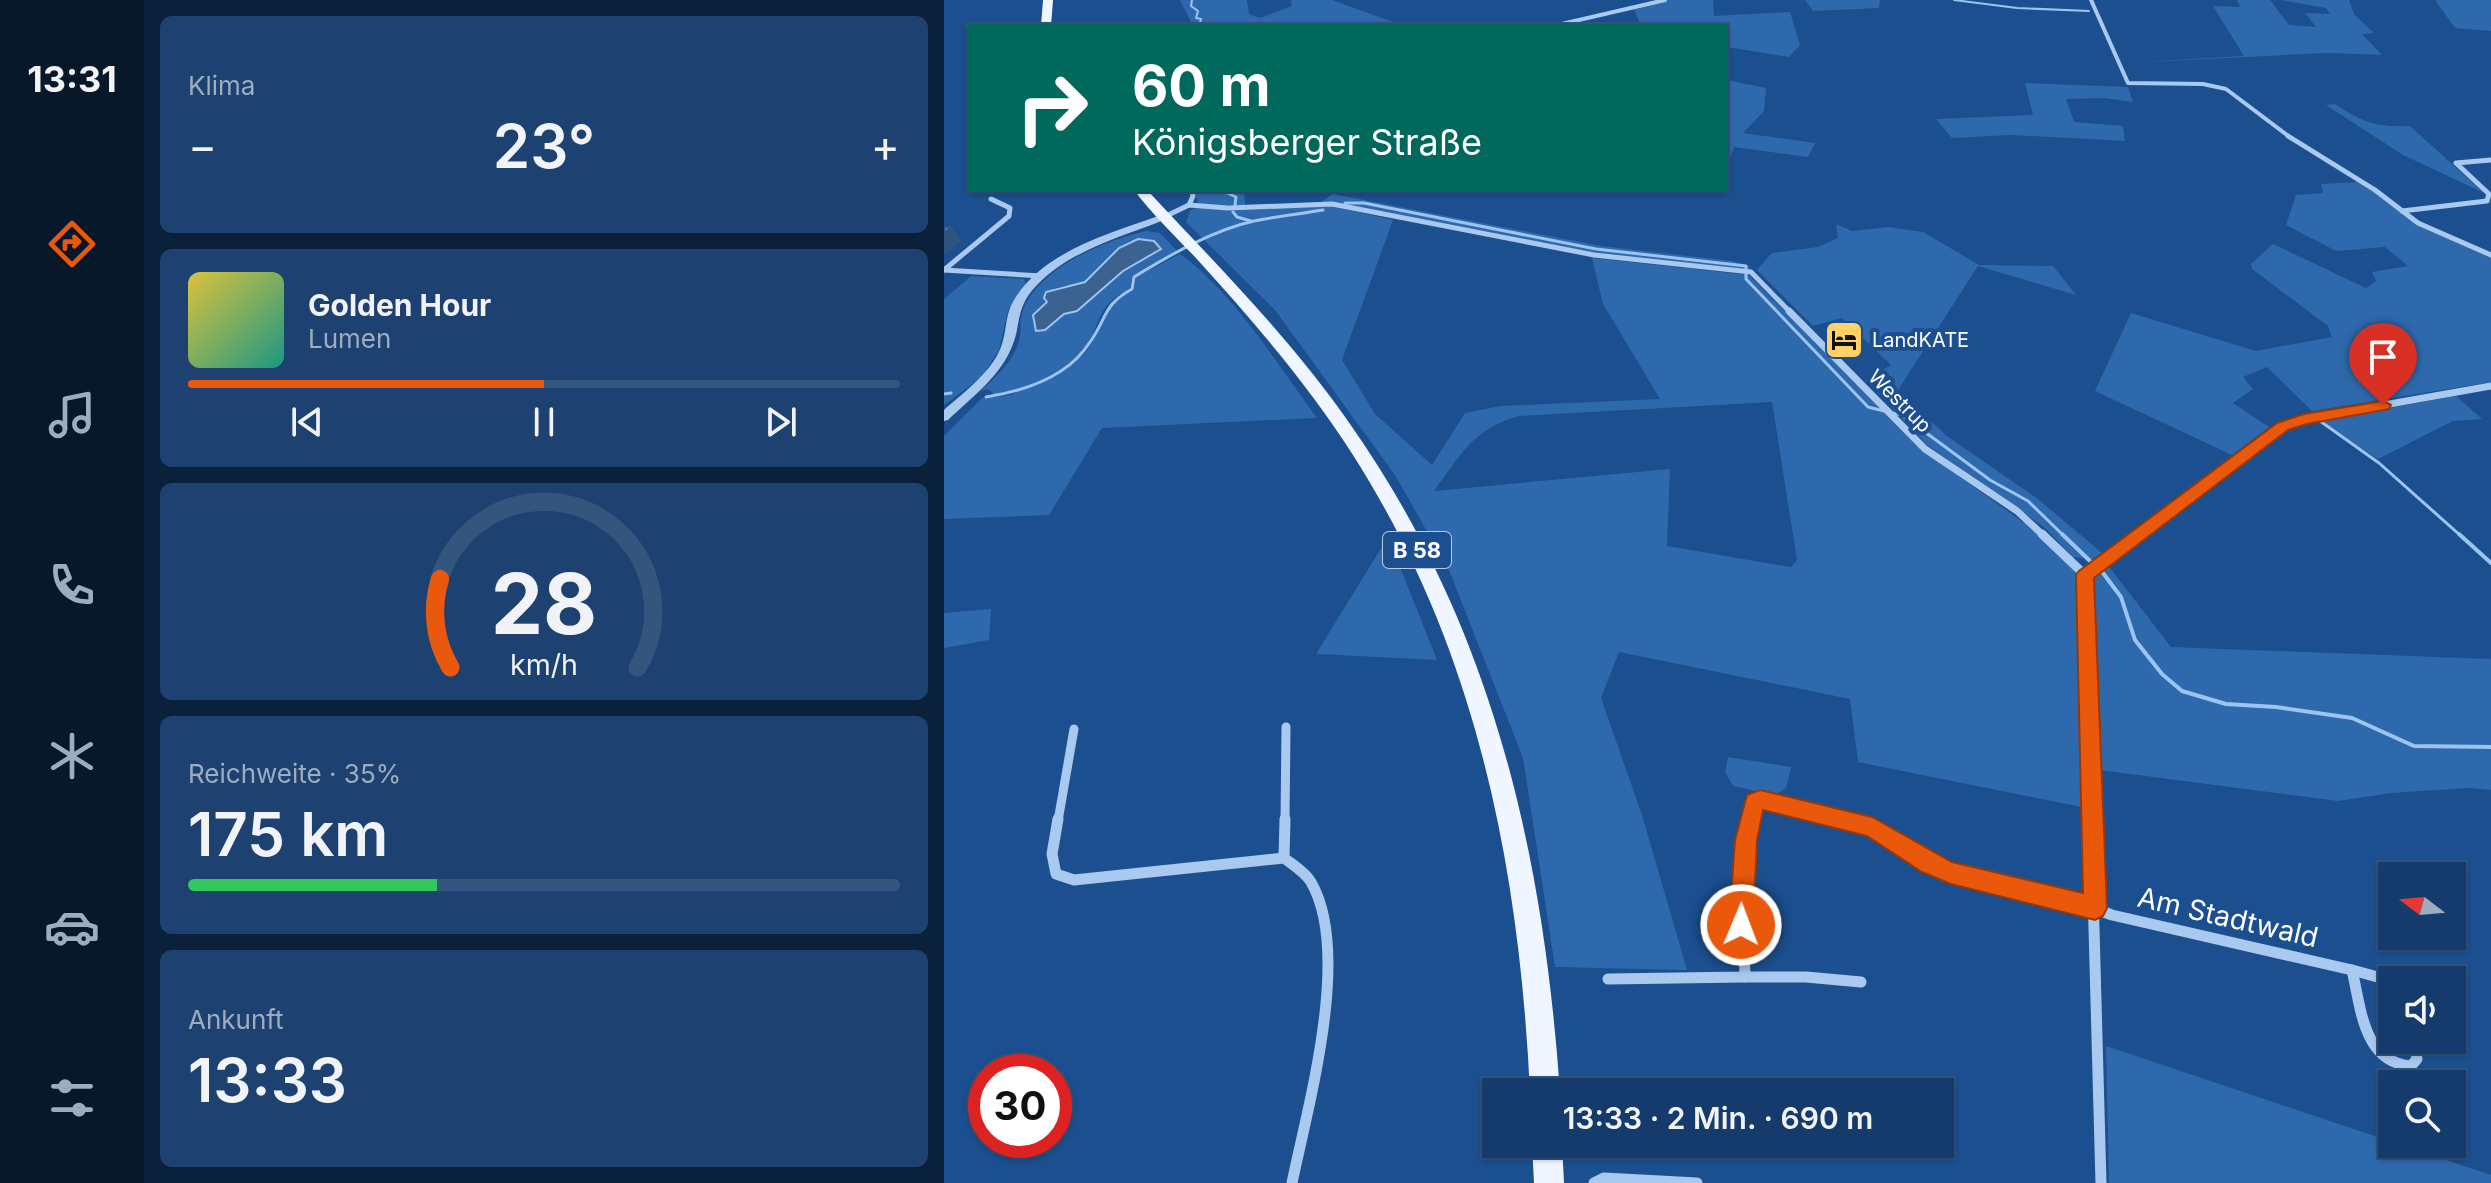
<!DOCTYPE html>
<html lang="de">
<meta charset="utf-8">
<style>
:root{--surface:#143b6b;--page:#1d4271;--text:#f1f3f6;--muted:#9dadc1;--line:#33557e;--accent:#ea580c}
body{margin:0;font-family:Inter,sans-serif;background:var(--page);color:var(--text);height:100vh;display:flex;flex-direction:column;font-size:30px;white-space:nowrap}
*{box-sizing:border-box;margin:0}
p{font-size:26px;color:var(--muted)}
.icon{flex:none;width:44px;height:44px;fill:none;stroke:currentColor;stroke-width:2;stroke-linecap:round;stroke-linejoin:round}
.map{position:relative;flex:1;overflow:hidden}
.sheet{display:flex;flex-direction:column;gap:16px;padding:16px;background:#0b203b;width:800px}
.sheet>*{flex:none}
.hud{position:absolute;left:24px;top:24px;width:760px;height:168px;border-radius:0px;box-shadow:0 2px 6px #0004,0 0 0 2px var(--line);background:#00695c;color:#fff;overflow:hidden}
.needle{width:52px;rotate:286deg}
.controls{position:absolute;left:1434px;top:862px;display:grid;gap:16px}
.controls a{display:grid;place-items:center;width:88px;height:88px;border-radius:0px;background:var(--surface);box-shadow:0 2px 6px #0004,0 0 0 2px var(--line);font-size:40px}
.speed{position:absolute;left:24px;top:1054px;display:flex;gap:16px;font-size:40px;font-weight:700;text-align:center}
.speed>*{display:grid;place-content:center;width:104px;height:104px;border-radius:50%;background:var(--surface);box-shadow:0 2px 6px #0004,0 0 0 2px var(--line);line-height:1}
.speed .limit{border:12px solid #d22;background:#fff;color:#111}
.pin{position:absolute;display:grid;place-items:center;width:68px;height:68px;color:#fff;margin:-82px -34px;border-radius:50% 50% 50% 0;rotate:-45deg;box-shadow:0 0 8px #0007}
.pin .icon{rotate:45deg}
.me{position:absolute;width:88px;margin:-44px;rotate:1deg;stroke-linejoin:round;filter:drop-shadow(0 0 6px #0008)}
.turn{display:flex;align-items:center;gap:28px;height:168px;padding:0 32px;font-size:36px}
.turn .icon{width:104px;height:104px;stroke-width:2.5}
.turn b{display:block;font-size:56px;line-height:68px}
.big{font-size:60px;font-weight:600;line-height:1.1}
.sheet .widget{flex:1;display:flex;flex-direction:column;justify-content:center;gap:12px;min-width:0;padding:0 28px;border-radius:12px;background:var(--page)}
.sheet .dial{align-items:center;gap:0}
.dial svg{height:208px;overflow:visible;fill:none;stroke:var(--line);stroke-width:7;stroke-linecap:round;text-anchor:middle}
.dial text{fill:var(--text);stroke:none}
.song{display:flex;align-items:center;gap:24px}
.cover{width:96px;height:96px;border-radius:12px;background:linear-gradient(135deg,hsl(50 70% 55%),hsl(170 70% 35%))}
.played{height:8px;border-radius:4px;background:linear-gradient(90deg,var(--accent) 50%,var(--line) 50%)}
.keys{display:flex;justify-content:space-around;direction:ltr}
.heat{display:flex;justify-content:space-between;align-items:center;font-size:44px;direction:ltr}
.charge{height:12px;border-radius:6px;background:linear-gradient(90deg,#34c759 35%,var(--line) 0)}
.trip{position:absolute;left:538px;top:1078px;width:472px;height:80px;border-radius:0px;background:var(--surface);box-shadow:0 2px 6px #0004,0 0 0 2px var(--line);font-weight:600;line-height:80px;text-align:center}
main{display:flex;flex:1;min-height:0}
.tabs{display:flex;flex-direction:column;width:144px;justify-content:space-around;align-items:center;background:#08182b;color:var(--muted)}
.tabs .icon{width:56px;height:56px}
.tabs .selected{color:var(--accent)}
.tabs b{font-size:36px;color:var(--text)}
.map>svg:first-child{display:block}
</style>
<main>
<nav class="tabs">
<b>13:31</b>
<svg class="icon selected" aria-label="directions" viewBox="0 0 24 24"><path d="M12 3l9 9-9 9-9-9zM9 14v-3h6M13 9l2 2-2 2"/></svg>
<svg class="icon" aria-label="music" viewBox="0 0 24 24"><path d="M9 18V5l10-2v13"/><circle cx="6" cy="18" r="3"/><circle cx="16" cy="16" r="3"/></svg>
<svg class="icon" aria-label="phone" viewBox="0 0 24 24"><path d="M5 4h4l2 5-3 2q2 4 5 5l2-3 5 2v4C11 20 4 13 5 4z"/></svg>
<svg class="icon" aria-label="climate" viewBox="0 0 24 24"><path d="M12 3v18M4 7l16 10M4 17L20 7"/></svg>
<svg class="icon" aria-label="car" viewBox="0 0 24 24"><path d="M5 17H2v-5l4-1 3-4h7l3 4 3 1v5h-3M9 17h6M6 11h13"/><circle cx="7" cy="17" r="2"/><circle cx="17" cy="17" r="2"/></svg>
<svg class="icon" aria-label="filters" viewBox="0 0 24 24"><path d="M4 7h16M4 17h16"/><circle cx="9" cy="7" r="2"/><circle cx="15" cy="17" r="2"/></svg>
</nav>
<section class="sheet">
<div class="widget"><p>Klima</p>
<div class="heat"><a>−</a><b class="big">23°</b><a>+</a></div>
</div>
<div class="widget">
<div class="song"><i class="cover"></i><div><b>Golden Hour</b><p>Lumen</p></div></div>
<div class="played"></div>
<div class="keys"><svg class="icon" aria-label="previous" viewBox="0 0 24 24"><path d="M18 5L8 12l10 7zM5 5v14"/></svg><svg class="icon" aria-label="pause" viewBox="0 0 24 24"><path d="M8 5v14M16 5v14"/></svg><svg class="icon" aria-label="next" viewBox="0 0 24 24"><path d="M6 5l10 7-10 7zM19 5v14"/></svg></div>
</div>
<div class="widget dial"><svg viewBox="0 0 100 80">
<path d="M14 69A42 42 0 1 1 86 69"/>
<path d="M14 69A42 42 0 0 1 10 35" stroke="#ea580c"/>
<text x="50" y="56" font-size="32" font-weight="700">28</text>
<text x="50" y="72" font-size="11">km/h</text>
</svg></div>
<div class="widget"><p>Reichweite · 35%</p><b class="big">175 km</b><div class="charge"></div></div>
<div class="widget"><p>Ankunft</p><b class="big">13:33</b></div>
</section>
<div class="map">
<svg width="1547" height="1183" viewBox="0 0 1547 1183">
<rect width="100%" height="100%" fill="#1b4f8f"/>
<g fill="#2e69ad" fill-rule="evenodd">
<path d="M236 0H303L305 14 316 18 348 6 347 0H388L460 26H249Z"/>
<path d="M723 0H769L770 16 846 12 856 45 845 57 782 47V26H697L690 9Z"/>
<path d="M861 0H936L935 8 869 11Z"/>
<path d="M1293 0H1326L1345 25 1372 27 1361 13 1386 14 1382 8 1337 0H1405L1410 14 1430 33 1418 34 1438 55 1384 53 1180 63 1300 56 1269 6 1296 7Z"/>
<path d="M1491 0H1547V31L1511 28Z"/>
<path d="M782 80 822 88 820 111 799 133 871 143 864 157 790 147 782 168Z"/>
<path d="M1081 83 1184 87 1189 102 1160 98 1122 99 1130 122 1179 126 1181 141 1067 135 1008 138 992 119 1089 115Z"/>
<path d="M1391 104C1420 123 1431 127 1466 126L1540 193 1459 155 1382 105Z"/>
<path d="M1416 182 1472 223 1547 257V382L1368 411 1323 367 1299 377 1309 389 1289 403 1325 427 1288 455 1151 391 1187 313 1312 351 1388 337 1384 326 1308 269 1307 264 1329 244 1422 288 1432 281 1428 272 1464 266 1441 247 1392 251 1342 225 1352 195 1379 193 1377 184Z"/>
<path d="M250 190H296L300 192 301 205H255Z"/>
<path d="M389 194 657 246 788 261 806 266 805 270 650 254 377 202Z"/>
<path d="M386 206 449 220 398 360 431 414 488 465 521 413 556 406 716 399 659 304 648 258 805 275 977 449 1090 530 1129 569 1135 581 1140 641 1147 809 914 762 906 699 675 652 657 698 698 815 743 970 611 967 579 758 505 570 451 475 331 310 242 222 246 211 253 207ZM828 402 853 560 847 567 723 546 726 469 490 491C517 455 528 429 575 416Z"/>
<path d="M892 224 908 231 944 227 979 232 1035 265 1109 266 1132 295 1034 266 954 390 958 399 966 402 1003 436 1094 499 1158 553 1148 559 1129 557 1101 528 983 445 921 380 947 365 898 318 869 326 813 270 828 253 874 247 894 238Z"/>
<path d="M202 231 216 233 234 252 188 277 186 288C149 308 160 322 139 350 120 375 79 390 51 395L44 389 37 391C52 376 69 362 75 341 78 331 75 320 79 310 96 267 160 241 202 231ZM194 239 210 241 217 247 179 271 133 311 120 314 101 330 92 331V312L104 302 101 299 110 288 141 282 175 248Z"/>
<path d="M236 254C290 293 333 364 373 418L158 428 105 515 0 519V436L38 398 67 395 127 364 143 351 166 303 189 289 192 277Z"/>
<path d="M27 276 80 279 82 286 64 311 55 350 38 377 0 405V299Z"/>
<path d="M1512 396 1538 419 1509 421 1434 459 1376 421Z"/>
<path d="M444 537 493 660 372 654Z"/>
<path d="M1163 564 1227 647 1547 659V790L1525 788 1447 793 1394 801 1155 770 1148 579Z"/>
<path d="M47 609 45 640 0 648V613Z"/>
<path d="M784 757 847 767 842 788 830 795 789 786 781 772Z"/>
<path d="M1162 1046 1547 1175V1183H1165Z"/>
</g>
<path fill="#3c6290" stroke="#9cc4f0" stroke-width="2" d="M194 239 210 241 217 249 179 271 133 311 120 314 101 330 92 331 89 315 103 302 100 298 102 292 141 282 175 248Z"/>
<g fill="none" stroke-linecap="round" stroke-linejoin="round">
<g stroke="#9cc4f0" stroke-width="2">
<path d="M248 0 247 6 254 11 252 18 257 19 256 23 260 26"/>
<path d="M1010 0 1073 8 1145 11"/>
</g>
<g stroke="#9cc4f0" stroke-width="3">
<path d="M277 190 292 197 291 205"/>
<path d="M401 203H420L652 249 802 266V270"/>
<path d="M289 212 293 217 307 221"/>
<path d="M802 272V279L924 407 940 411"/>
<path d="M0 394 7 393"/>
<path d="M42 397C80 391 124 377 146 342 163 318 159 305 188 289L190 277C226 255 269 230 310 221 333 216 356 214 379 210"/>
<path d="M948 413 958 415 1046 480 1084 501 1120 536"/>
<path d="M1376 421 1435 463 1517 536"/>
</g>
<g stroke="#9cc4f0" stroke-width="4">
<path d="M1118 534 1146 561"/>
<path d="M1515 534 1547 563"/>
<path d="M1159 573 1177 597 1191 640 1218 674 1238 691 1282 704 1332 707 1408 718 1470 746 1547 747"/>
</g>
<g stroke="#a9c9ee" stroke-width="4">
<path d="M1147 0 1184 83 1259 84 1282 89 1347 138"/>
<path d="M609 26 721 0"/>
</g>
<g stroke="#a9c9ee" stroke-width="5">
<path d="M1344 136 1431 190 1474 223 1547 255"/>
<path d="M245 205 249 196 247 190"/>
<path d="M1458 211 1543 201 1545 194 1512 163 1547 160"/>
<path d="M220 217 245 205 284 208 388 204 650 255 807 272 847 313"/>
<path d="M0 270 65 216 66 208 47 199"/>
<path d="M0 270 98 276"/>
</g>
<g stroke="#a9c9ee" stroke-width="7">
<path d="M845 311 981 449 1073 511 1100 536"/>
<path d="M1193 536 1339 427 1378 416 1547 386"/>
</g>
<g stroke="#a9c9ee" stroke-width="9">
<path d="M1098 534 1141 575"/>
<path d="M1141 575 1147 821"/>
<path d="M1141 575 1196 534"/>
<path d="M114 821 130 729"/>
<path d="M341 821 342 727"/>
<path d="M806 821 810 802 816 800 902 821"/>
</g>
<g stroke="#a9c9ee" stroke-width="11">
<path d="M114 819 108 854 112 874 130 880 340 858"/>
<path d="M341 819 340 858C349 865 361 872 367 882 408 953 364 1105 348 1183"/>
<path d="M894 819 928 827 986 864 1007 873 1130 901 1168 915 1408 970 1441 979 1448 984"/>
<path d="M1147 819 1157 1183"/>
<path d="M1408 970C1417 1008 1419 1062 1467 1066L1473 1059 1470 1040"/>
<path d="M801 977H862L917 982"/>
<path d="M664 979 801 977 798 889 807 819"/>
<path d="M650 1183 660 1178 753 1183"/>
</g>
<path fill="#a9c9ee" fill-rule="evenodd" d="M217 215 225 217C213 224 198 228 185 233 153 245 118 259 94 284 69 309 79 325 66 351 53 379 26 399 4 420L0 421V410C20 392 47 373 57 347 63 331 61 314 70 300 99 251 167 233 217 215Z"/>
<g fill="#f0f6ff" fill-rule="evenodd">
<path d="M99 0H109L107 26H97Z"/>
<path d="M190 190H203C273 265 347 339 406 424 548 626 599 850 616 1092H586C574 842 523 605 371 400 334 350 293 303 251 257 230 235 208 214 190 190Z"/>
<path d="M588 1144H618L620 1183H590Z"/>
</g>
</g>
<path fill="#305480" d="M8 227 17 241 0 255V233Z"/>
<path fill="#4478b7" stroke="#305480" stroke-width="2" d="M0 227H8L0 233Z"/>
<path fill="#ea580c" stroke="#983908" stroke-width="2" d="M1439 401 1447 405 1445 409 1363 424 1344 430 1150 578 1163 908 1159 916 1151 920 1007 884 978 872 923 836 819 810 813 840 809 925 805 934 797 937 789 934 785 925 791 840 803 795 816 790 928 817 1008 862 1139 893 1132 575 1135 571 1333 423 1360 414Z"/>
<defs>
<g id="hotel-square" transform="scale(2)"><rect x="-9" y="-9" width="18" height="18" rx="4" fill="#ffd166" stroke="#1b4f8f"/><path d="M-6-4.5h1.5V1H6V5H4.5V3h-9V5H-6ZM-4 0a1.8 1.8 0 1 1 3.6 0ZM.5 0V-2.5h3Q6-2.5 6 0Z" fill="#111"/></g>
</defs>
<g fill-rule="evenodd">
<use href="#hotel-square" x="900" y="340"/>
</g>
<g text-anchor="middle" stroke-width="8" stroke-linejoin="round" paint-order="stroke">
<g font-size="20" fill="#fff" stroke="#1b4f8f" text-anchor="start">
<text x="928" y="347">LandKATE</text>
</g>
<g font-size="20" fill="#fff" stroke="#1b4f8f">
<text transform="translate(956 401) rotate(45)" y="7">Westrup</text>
</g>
<rect fill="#1b4f8f" stroke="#bbcadd" stroke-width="2" x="439" y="532" width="68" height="36" rx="6"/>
<g font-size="22" font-weight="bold" fill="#fff">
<text x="473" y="558">B 58</text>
</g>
<g font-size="28" fill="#fff" stroke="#1b4f8f">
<text transform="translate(1284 917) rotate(13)" y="10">Am Stadtwald</text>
</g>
</g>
</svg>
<div class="controls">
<a><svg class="needle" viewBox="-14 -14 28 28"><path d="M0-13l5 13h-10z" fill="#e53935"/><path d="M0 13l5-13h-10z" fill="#9dadc1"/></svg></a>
<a><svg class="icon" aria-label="sound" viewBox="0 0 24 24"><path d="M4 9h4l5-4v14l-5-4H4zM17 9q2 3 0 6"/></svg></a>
<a><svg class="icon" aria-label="search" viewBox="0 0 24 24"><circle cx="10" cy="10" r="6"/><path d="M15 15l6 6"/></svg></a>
</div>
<div class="speed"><div class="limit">30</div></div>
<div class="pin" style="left:1439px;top:405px;background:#d93025"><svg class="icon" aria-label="arrive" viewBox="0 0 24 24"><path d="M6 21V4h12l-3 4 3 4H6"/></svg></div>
<svg class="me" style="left:797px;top:925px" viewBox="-20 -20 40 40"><circle r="17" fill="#ea580c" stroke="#fff" stroke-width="3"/><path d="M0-11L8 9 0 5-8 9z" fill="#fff"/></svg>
<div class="trip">13:33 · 2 Min. · 690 m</div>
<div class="hud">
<div class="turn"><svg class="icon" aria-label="right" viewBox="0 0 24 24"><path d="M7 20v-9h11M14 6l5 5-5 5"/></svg><div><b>60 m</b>Königsberger Straße</div></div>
</div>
</div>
</main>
